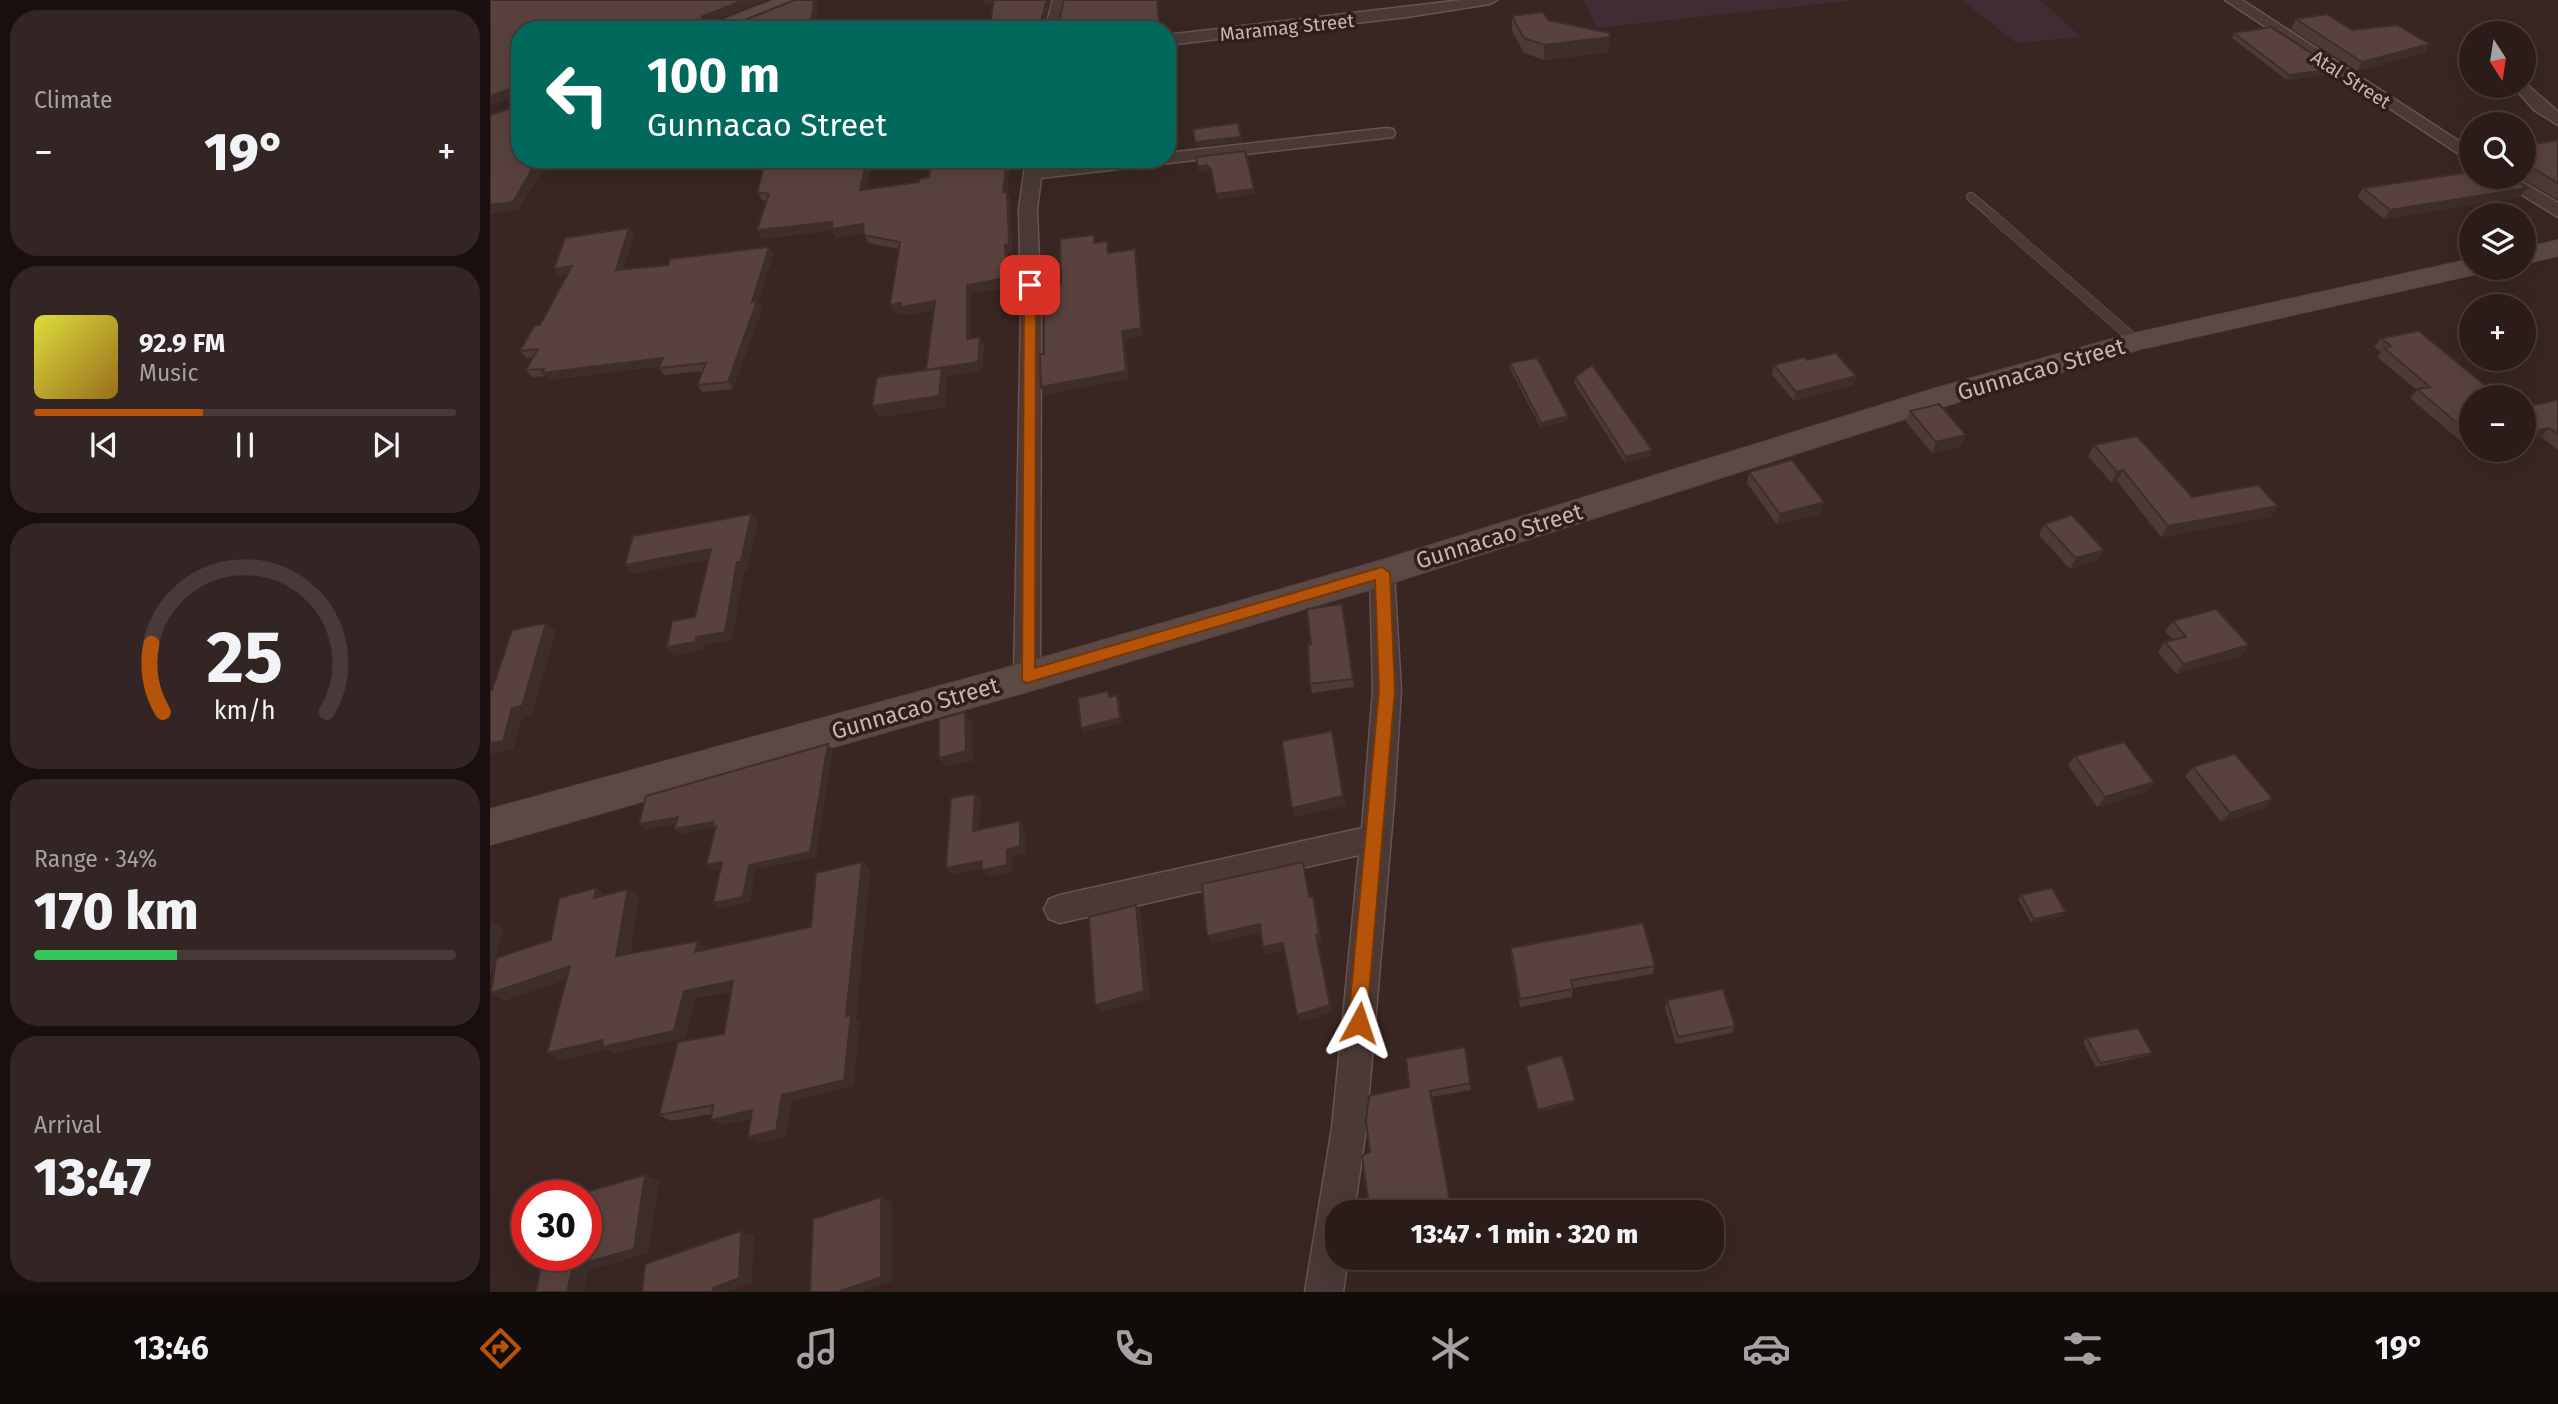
<!DOCTYPE html>
<meta charset="utf-8">
<style>
:root{--surface:#2b1c1a;--page:#332523;--text:#f1f3f6;--muted:#a6a1a2;--line:#473a39;--accent:#b45309}
body{margin:0;font-family:"Fira Sans",sans-serif;background:var(--page);color:var(--text);height:100vh;display:flex;flex-direction:column;font-size:26px;white-space:nowrap}
*{box-sizing:border-box;margin:0}
p{font-size:23px;color:var(--muted)}
.icon{flex:none;width:38px;height:38px;fill:none;stroke:currentColor;stroke-width:2;stroke-linecap:round;stroke-linejoin:round}
.map{position:relative;flex:1;overflow:hidden}
.details{display:flex;flex-direction:column;gap:10px;padding:10px;background:#180f0e;width:490px}
.details>*{flex:none}
.guide{position:absolute;left:21px;top:21px;width:665px;height:147px;border-radius:28px;box-shadow:0 7px 28px #0002,0 0 0 2px var(--line);background:#00695c;color:#fff;overflow:hidden}
.needle{width:46px;rotate:168deg}
.tools{position:absolute;left:1969px;top:21px;display:grid;gap:14px}
.tools a{display:grid;place-items:center;width:77px;height:77px;border-radius:50%;background:var(--surface);box-shadow:0 7px 28px #0002,0 0 0 2px var(--line);font-size:35px}
.speed{position:absolute;left:21px;top:1180px;display:flex;gap:14px;font-size:35px;font-weight:700;text-align:center}
.speed>*{display:grid;place-content:center;width:91px;height:91px;border-radius:50%;background:var(--surface);box-shadow:0 7px 28px #0002,0 0 0 2px var(--line);line-height:1}
.speed .limit{border:10px solid #d22;background:#fff;color:#111}
.pin{position:absolute;display:grid;place-items:center;width:60px;height:60px;color:#fff;margin:-30px;border-radius:14px;box-shadow:0 4px 10px #0006}
.me{position:absolute;width:77px;margin:-38px;rotate:5deg;stroke-linejoin:round;filter:drop-shadow(0 0 5px #0008)}
.turn{display:flex;align-items:center;gap:24px;height:147px;padding:0 21px;font-size:32px}
.turn .icon{width:91px;height:91px;stroke-width:2.5}
.turn b{display:block;font-size:49px;line-height:60px}
.big{font-size:52px;font-weight:800;line-height:1.1}
.details .tile{flex:1;display:flex;flex-direction:column;justify-content:center;gap:10px;min-width:0;padding:0 24px;border-radius:28px;background:var(--page)}
.details .dial{align-items:center;gap:0}
.dial svg{height:182px;overflow:visible;fill:none;stroke:var(--line);stroke-width:7;stroke-linecap:round;text-anchor:middle}
.dial text{fill:var(--text);stroke:none}
.song{display:flex;align-items:center;gap:21px}
.cover{width:84px;height:84px;border-radius:10px;background:linear-gradient(135deg,hsl(60 70% 55%),hsl(40 70% 35%))}
.played{height:7px;border-radius:4px;background:linear-gradient(90deg,var(--accent) 40%,var(--line) 40%)}
.keys{display:flex;justify-content:space-around;direction:ltr}
.heat{display:flex;justify-content:space-between;align-items:center;font-size:38px;direction:ltr}
.charge{height:10px;border-radius:5px;background:linear-gradient(90deg,#34c759 34%,var(--line) 0)}
.trip{position:absolute;left:835px;top:1200px;width:399px;height:70px;border-radius:28px;background:var(--surface);box-shadow:0 7px 28px #0002,0 0 0 2px var(--line);font-weight:800;line-height:70px;text-align:center}
.dock{display:flex;height:112px;justify-content:space-around;align-items:center;background:#110b0a;color:var(--muted)}
.dock .icon{width:49px;height:49px}
.dock .on{color:var(--accent)}
.dock b{font-size:32px;color:var(--text)}
main{display:flex;flex:1;min-height:0}
.map>svg:first-child{display:block}
</style>
<main>
<section class="details">
<div class="tile"><p>Climate</p>
<div class="heat"><a>−</a><b class="big">19°</b><a>+</a></div>
</div>
<div class="tile">
<div class="song"><i class="cover"></i><div><b>92.9 FM</b><p>Music</p></div></div>
<div class="played"></div>
<div class="keys"><svg class="icon" aria-label="previous" viewBox="0 0 24 24"><path d="M18 5L8 12l10 7zM5 5v14"/></svg><svg class="icon" aria-label="pause" viewBox="0 0 24 24"><path d="M8 5v14M16 5v14"/></svg><svg class="icon" aria-label="next" viewBox="0 0 24 24"><path d="M6 5l10 7-10 7zM19 5v14"/></svg></div>
</div>
<div class="tile dial"><svg viewBox="0 0 100 80">
<path d="M14 69A42 42 0 1 1 86 69"/>
<path d="M14 69A42 42 0 0 1 9 39" stroke="#b45309"/>
<text x="50" y="56" font-size="32" font-weight="700">25</text>
<text x="50" y="72" font-size="11">km/h</text>
</svg></div>
<div class="tile"><p>Range · 34%</p><b class="big">170 km</b><div class="charge"></div></div>
<div class="tile"><p>Arrival</p><b class="big">13:47</b></div>
</section>
<div class="map">
<svg width="2068" height="1292" viewBox="0 0 2068 1292">
<rect width="100%" height="100%" fill="#392622"/>
<g fill="#432b36">
<path d="M1094 0H1367L1106 28Z"/>
<path d="M1472 0H1550L1591 37 1526 43Z"/>
</g>
<g fill="none" stroke-linecap="round" stroke-linejoin="round">
<g stroke="#655451" stroke-width="10">
<path id="lane-far1" d="M1481 197 1506 218"/>
</g>
<g stroke="#655451" stroke-width="11">
<path id="lane" d="M1504 217 1646 341"/>
</g>
<g stroke="#655451" stroke-width="3">
<g id="street">
<path d="M563 0H577L570 30H555Z"/>
<path d="M972 0H1007L1000 4 917 17 677 45V35Z"/>
<path d="M1735 0H1752L1981 149V162Z"/>
<path d="M2034 82 2068 112V125L2044 110 2023 86H2034Z"/>
<path d="M897 128 903 129 905 133 903 137 551 178 547 209 551 311 550 677 546 685 537 688 528 685 524 677 531 311 529 209 536 159H554L553 168 625 159H677V153Z"/>
<path d="M2003 177H2024L2068 203V217Z"/>
<path d="M892 564 901 566 904 573 911 690 904 802 876 1128 864 1213H847V1258H858L853 1292H815L842 1128 869 855 570 923 559 919 554 909 559 899 570 895 872 828 883 690 880 573 883 566Z"/>
</g>
</g>
<g stroke="#53423f" stroke-width="2">
<g id="secondary">
<path d="M284 0H313L310 4 245 30H215L218 26Z"/>
<path d="M2068 240V256L2034 264V248Z"/>
<path d="M1981 259V268H1994L1991 273 1651 349 1468 402 892 586 537 692 0 845V809L537 662 892 560 1446 388 1636 335Z"/>
</g>
</g>
<use href="#lane-far1" stroke="#4a3936" stroke-width="8"/>
<use href="#lane" stroke="#4a3936" stroke-width="10"/>
<use href="#street" fill="#4a3936" fill-rule="evenodd"/>
<use href="#secondary" fill="#5d4944" fill-rule="evenodd"/>
</g>
<g fill="#4d3935">
<path d="M1022 16 1058 20 1119 52 1054 60 1034 53 1022 31Z"/>
<path d="M1806 19 1940 44 1934 53 1867 71 1801 29Z"/>
<path d="M1744 33 1846 69 1843 74 1797 80 1742 38Z"/>
<path d="M2068 140V200L2029 177H2034V153L2039 145Z"/>
<path d="M276 159H382L376 189 429 182 439 177 442 159H521L517 191 520 199 522 252 518 253 519 287 480 293 481 338 494 345 492 371 456 376 457 379 455 407 389 417 436 370 444 310 415 315 413 312 404 314 409 249 378 243 374 233 346 238 342 230 272 239 277 201 272 200 267 192Z"/>
<path d="M1873 188 2030 197 1894 219 1867 197Z"/>
<path d="M139 228 144 235 133 269 178 265 279 247 283 254 268 302 272 308 243 389 212 392 207 385 213 371 174 375 169 368 170 366 58 380 55 376 42 377 36 370 43 357 36 358 30 351 50 325 78 274 69 276 64 269Z"/>
<path d="M1891 338 1981 397V450H1989L1982 451 1920 398 1927 390 1887 357 1891 352 1884 347Z"/>
<path d="M1317 360 1366 376 1364 385 1304 401 1282 375 1284 365Z"/>
<path d="M1020 363 1078 416 1077 421 1051 428 1020 369Z"/>
<path d="M1085 377 1161 456 1135 463 1084 383Z"/>
<path d="M2068 400V450L2051 437Z"/>
<path d="M1420 411 1472 446 1442 453 1416 422Z"/>
<path d="M1604 445 1702 497 1788 506 1780 517 1671 537 1627 481 1621 482 1598 456Z"/>
<path d="M1259 472 1331 513 1287 525 1257 483Z"/>
<path d="M1554 524 1608 560 1580 569 1549 535Z"/>
<path d="M854 612 864 687 822 693 820 684 821 644Z"/>
<path d="M1683 621 1759 645 1750 656 1686 674 1668 652 1675 642 1683 640 1675 631Z"/>
<path d="M1585 756 1664 782 1656 792 1607 807 1578 765Z"/>
<path d="M1703 767 1783 799 1774 809 1731 822 1695 776Z"/>
<path d="M372 862 380 870 366 1018 370 1021 363 1086 302 1101 296 1136 269 1143 261 1118 232 1125 222 1114 181 1121 169 1115 234 1034 242 991 205 998 195 1038 124 1053 117 1049 70 1060 77 979 15 1000 1 993 61 940 106 888 115 895 138 889 149 897 140 954 208 941 218 949 321 927Z"/>
<path d="M1531 895 1572 916 1541 923 1528 899Z"/>
<path d="M1021 948 1165 966 1163 974 1083 988 1082 997 1030 1007 1021 956Z"/>
<path d="M1177 1000 1245 1026 1242 1033 1186 1044 1175 1008Z"/>
<path d="M1597 1038 1662 1053 1657 1056 1606 1067 1593 1042Z"/>
<path d="M975 1047 981 1090 941 1097 962 1213 880 1152 919 1087Z"/>
<path d="M1036 1066 1084 1103 1048 1113Z"/>
</g>
<g fill="#3e2e2b">
<path d="M254 0H277L217 24 208 23 213 16Z"/>
<path d="M324 0H328L325 30H320Z"/>
<path d="M493 0H506L507 4 495 5Z"/>
<path d="M557 0H561L553 30 550 24Z"/>
<path d="M667 0H668L671 30H670Z"/>
<path d="M1120 37 1119 52 1054 60V45Z"/>
<path d="M1940 44 1934 53 1867 71 1872 62Z"/>
<path d="M1846 69 1843 74 1797 80 1799 75Z"/>
<path d="M26 87 30 95 0 106V96Z"/>
<path d="M751 137 752 142 706 147 705 142Z"/>
<path d="M48 159H59L29 210 0 214V205Z"/>
<path d="M377 159H382L374 198 370 190Z"/>
<path d="M517 159H521L517 191 520 199 522 252 518 253 519 287 480 293 481 347 477 339V285L513 192Z"/>
<path d="M717 165 718 171 709 172 708 167Z"/>
<path d="M2037 188 2030 197 1894 219 1900 210Z"/>
<path d="M764 189 765 194 728 200 726 194Z"/>
<path d="M342 222 373 224 378 232 346 238 342 230 272 239 267 230Z"/>
<path d="M139 228 144 235 131 277 126 270Z"/>
<path d="M279 247 283 254 268 302 272 308 243 389 238 382Z"/>
<path d="M645 249 647 257 653 336 635 339 639 379 554 395 551 387 632 331Z"/>
<path d="M82 266 87 273 69 276 64 269Z"/>
<path d="M445 301 449 310 415 315 413 312 404 314 400 305 411 303Z"/>
<path d="M490 337 494 345 492 371 456 376 457 379 455 407 389 417 382 406 436 370Z"/>
<path d="M173 358 178 365 58 380 52 373Z"/>
<path d="M1366 376 1364 385 1304 401 1306 392Z"/>
<path d="M1078 416 1077 421 1051 428V423Z"/>
<path d="M2059 428 2051 437 2034 440V433Z"/>
<path d="M1476 435 1472 446 1442 453 1446 442Z"/>
<path d="M1162 450 1161 456 1135 463 1136 457Z"/>
<path d="M1633 470 1627 481 1621 482 1627 472Z"/>
<path d="M1334 502 1331 513 1287 525 1290 514Z"/>
<path d="M1788 506 1780 517 1671 537 1678 526Z"/>
<path d="M261 514 268 523 257 570 254 571 242 640 213 645V650L185 656 177 647 206 637 247 562Z"/>
<path d="M221 549 227 558 143 574 135 565Z"/>
<path d="M1614 550 1608 560 1580 569 1586 558Z"/>
<path d="M56 623 66 632 42 714 33 716 23 749 0 754V743L22 708Z"/>
<path d="M1759 645 1750 656 1686 674 1694 664Z"/>
<path d="M627 695 630 700 632 723 593 733 591 728Z"/>
<path d="M475 712 482 722 483 761 456 767 449 758Z"/>
<path d="M842 731 856 806 805 817 802 808Z"/>
<path d="M338 744 343 750 326 857 265 870 260 902 230 908 223 903 259 865Z"/>
<path d="M1664 782 1656 792 1607 807 1615 797Z"/>
<path d="M485 794 491 801 488 838 483 831Z"/>
<path d="M1783 799 1774 809 1731 822 1740 813Z"/>
<path d="M188 817 194 822 155 830 149 824Z"/>
<path d="M530 821 535 828 536 853 522 857V872L498 877 492 870 517 850Z"/>
<path d="M223 822 228 832 223 828 191 834 184 829Z"/>
<path d="M492 861 498 868 462 875 456 868Z"/>
<path d="M232 862 238 867 223 870 216 865Z"/>
<path d="M372 862 380 870 366 1018 370 1021 363 1086 302 1101 296 1136 269 1143 258 1137 356 1016Z"/>
<path d="M106 888 117 896 104 898Z"/>
<path d="M138 889 149 897 138 964 126 956Z"/>
<path d="M823 896 826 904 832 941 828 942 843 1012 810 1022 807 1015 826 935Z"/>
<path d="M646 905 651 913 660 998 612 1012 605 1005Z"/>
<path d="M1576 912 1572 916 1541 923 1544 919Z"/>
<path d="M1 921 14 928 0 977V924Z"/>
<path d="M770 924 773 932 721 944 717 936Z"/>
<path d="M208 941 218 949 205 952Z"/>
<path d="M793 943 796 950 777 955 773 947Z"/>
<path d="M80 966 92 974 15 1000 1 993Z"/>
<path d="M243 981 254 988 205 998 195 1038 124 1053 117 1049 70 1060 57 1053 113 1040 194 991Z"/>
<path d="M1085 1100 1084 1103 1048 1113V1110Z"/>
<path d="M262 1110 273 1116 232 1125 221 1120Z"/>
<path d="M155 1175 169 1181 158 1253 98 1271 94 1292H77L83 1266Z"/>
<path d="M391 1197 402 1202V1281L370 1292H348Z"/>
<path d="M251 1231 264 1236 262 1283 237 1292H222L223 1288Z"/>
</g>
<g fill="#59423e" stroke="#3e2e2b" stroke-width="2">
<path d="M0 0H254L213 16 208 23 242 25 305 0H324L320 30H30V159H48L23 202 0 205V115L27 106 26 87 0 96Z"/>
<path d="M504 0H557L550 24 568 25 574 0H667L670 30H499Z"/>
<path d="M1053 12 1058 20 1120 33V37L1054 45 1034 38 1022 16Z"/>
<path d="M1837 14 1862 30 1907 25 1940 44 1872 62 1806 19Z"/>
<path d="M1781 27 1846 69 1799 75 1744 33Z"/>
<path d="M748 123 751 137 705 142 703 129Z"/>
<path d="M2068 140V183L2034 163V154L2040 152 2039 145Z"/>
<path d="M755 151 764 189 726 194 721 169 717 165 708 167 706 157Z"/>
<path d="M276 159H377L370 190 429 182V179L439 177 442 159H517L513 192 517 191 519 244 515 245 516 278 477 285V339L490 337 488 362 436 370 445 301 411 307V303L400 305 410 242 374 235 373 224 342 229V222L267 230 279 194 267 192Z"/>
<path d="M1981 172V177H2020L2037 188 1900 210 1873 188Z"/>
<path d="M139 228 126 270 178 265 180 259 279 247 262 302 267 301 238 382 207 385 216 363 169 368 173 358 52 373 54 369 36 370 48 349 30 351 44 326 50 325 82 266 64 269 75 238Z"/>
<path d="M604 235V243L617 241 618 253 645 249 651 328 632 331 636 371 551 387 550 354H554V287L571 285 570 239Z"/>
<path d="M1929 331 2009 397H1981V435L1927 389 1940 387 1894 348 1901 346 1891 338Z"/>
<path d="M1346 353 1366 376 1306 392 1284 365 1314 357 1317 360Z"/>
<path d="M1047 358 1078 416 1051 423 1020 363Z"/>
<path d="M1102 365 1162 450 1136 457 1085 377Z"/>
<path d="M452 368 449 396 382 406 387 377Z"/>
<path d="M2068 400V434L2059 428 2034 433V407Z"/>
<path d="M1449 404 1476 435 1446 442 1420 411Z"/>
<path d="M1647 436 1702 497 1768 485 1788 506 1678 526 1633 470 1627 472 1604 445Z"/>
<path d="M1302 460 1334 502 1290 514 1259 472Z"/>
<path d="M261 514 251 562H247L235 632 206 637 205 642 177 647 182 621 205 617 221 549 135 565 143 536Z"/>
<path d="M1582 515 1614 550 1586 558 1554 524Z"/>
<path d="M852 604 863 679 820 684 818 644H821L817 609Z"/>
<path d="M1726 609 1759 645 1694 664 1675 642 1696 637 1683 621Z"/>
<path d="M56 623 32 706 22 708 13 741 0 743V690H2L22 630Z"/>
<path d="M618 691 619 697 627 695 630 718 591 728 588 698Z"/>
<path d="M475 712 476 751 449 758V719Z"/>
<path d="M842 731 853 796 802 808 792 741Z"/>
<path d="M1634 742 1664 782 1615 797 1585 756Z"/>
<path d="M338 744 320 852 259 865 253 897 223 903 232 862 216 865 226 826 222 827 223 822 184 829 188 817 149 824 156 796Z"/>
<path d="M1745 754 1783 799 1740 813 1703 767Z"/>
<path d="M485 794 483 831 530 821V846L517 850V865L492 870V861L456 868 461 798Z"/>
<path d="M372 862 356 1016 361 1014 354 1080 292 1095 286 1130 258 1137 262 1110 221 1120 223 1105 169 1115 188 1042 234 1034 243 981 194 991 184 1031 112 1047 113 1040 57 1053 80 966 1 993 6 958 61 940 69 898 106 888 104 898 138 889 126 956 208 941 205 952 321 927 326 873Z"/>
<path d="M813 862 819 897 823 896 829 934 826 935 840 1005 807 1015 793 943 773 947 770 924 717 936 712 884Z"/>
<path d="M1562 888 1576 912 1544 919 1531 895Z"/>
<path d="M646 905 654 991 605 1005 599 917Z"/>
<path d="M1153 923 1165 966 1081 980 1083 989 1030 999 1021 948Z"/>
<path d="M1233 989 1245 1026 1188 1037 1177 1000Z"/>
<path d="M1648 1028 1662 1053 1610 1063 1597 1038Z"/>
<path d="M975 1047 980 1083 940 1091 962 1213H880L872 1156 880 1152 876 1121 879 1096 919 1087 916 1058Z"/>
<path d="M1072 1055 1085 1100 1048 1110 1036 1066Z"/>
<path d="M155 1175 144 1249 83 1266 77 1292H46L53 1255H96V1195H85Z"/>
<path d="M391 1197V1277L348 1292H320L323 1219Z"/>
<path d="M251 1231 249 1278 223 1288 222 1292H152L155 1264Z"/>
</g>
<path fill="#b45309" stroke="#753606" stroke-width="2" d="M540 282 546 285 545 668 892 567 900 573 905 690 876 1030 869 1032 861 1030 858 1023 889 690 885 580 537 683 532 681 534 285Z"/>
<g text-anchor="middle" stroke-width="7" stroke-linejoin="round" paint-order="stroke">
<g font-size="19" fill="#c6b5b1" stroke="#2f1e1b">
<text transform="translate(797 27) rotate(-6)" y="7">Maramag Street</text>
<text transform="translate(1861 79) rotate(33)" y="7">Atal Street</text>
</g>
<g font-size="23" fill="#c6b5b1" stroke="#2f1e1b">
<text transform="translate(1551 369) rotate(-16)" y="8">Gunnacao Street</text>
<text transform="translate(1009 536) rotate(-17)" y="8">Gunnacao Street</text>
<text transform="translate(425 708) rotate(-16)" y="8">Gunnacao Street</text>
</g>
</g>
</svg>
<div class="tools">
<a><svg class="needle" viewBox="-14 -14 28 28"><path d="M0-13l5 13h-10z" fill="#e53935"/><path d="M0 13l5-13h-10z" fill="#a6a1a2"/></svg></a>
<a><svg class="icon" aria-label="search" viewBox="0 0 24 24"><circle cx="10" cy="10" r="6"/><path d="M15 15l6 6"/></svg></a>
<a><svg class="icon" aria-label="layers" viewBox="0 0 24 24"><path d="M12 4l9 5-9 5-9-5zM3 14l9 5 9-5"/></svg></a>
<a>+</a>
<a>−</a>
</div>
<div class="speed"><div class="limit">30</div></div>
<div class="pin" style="left:540px;top:285px;background:#d93025"><svg class="icon" aria-label="arrive" viewBox="0 0 24 24"><path d="M6 21V4h12l-3 4 3 4H6"/></svg></div>
<svg class="me" style="left:869px;top:1023px" viewBox="-20 -20 40 40"><path d="M0-17L14 15 0 8-14 15z" fill="#b45309" stroke="#fff" stroke-width="4"/></svg>
<div class="trip">13:47 · 1 min · 320 m</div>
<div class="guide">
<div class="turn"><svg class="icon" aria-label="left" viewBox="0 0 24 24"><path d="M17 20v-9H6M10 6l-5 5 5 5"/></svg><div><b>100 m</b>Gunnacao Street</div></div>
</div>
</div>
</main>
<nav class="dock">
<b>13:46</b>
<svg class="icon on" aria-label="directions" viewBox="0 0 24 24"><path d="M12 3l9 9-9 9-9-9zM9 14v-3h6M13 9l2 2-2 2"/></svg>
<svg class="icon" aria-label="music" viewBox="0 0 24 24"><path d="M9 18V5l10-2v13"/><circle cx="6" cy="18" r="3"/><circle cx="16" cy="16" r="3"/></svg>
<svg class="icon" aria-label="phone" viewBox="0 0 24 24"><path d="M5 4h4l2 5-3 2q2 4 5 5l2-3 5 2v4C11 20 4 13 5 4z"/></svg>
<svg class="icon" aria-label="climate" viewBox="0 0 24 24"><path d="M12 3v18M4 7l16 10M4 17L20 7"/></svg>
<svg class="icon" aria-label="car" viewBox="0 0 24 24"><path d="M5 17H2v-5l4-1 3-4h7l3 4 3 1v5h-3M9 17h6M6 11h13"/><circle cx="7" cy="17" r="2"/><circle cx="17" cy="17" r="2"/></svg>
<svg class="icon" aria-label="filters" viewBox="0 0 24 24"><path d="M4 7h16M4 17h16"/><circle cx="9" cy="7" r="2"/><circle cx="15" cy="17" r="2"/></svg>
<b>19°</b>
</nav>
